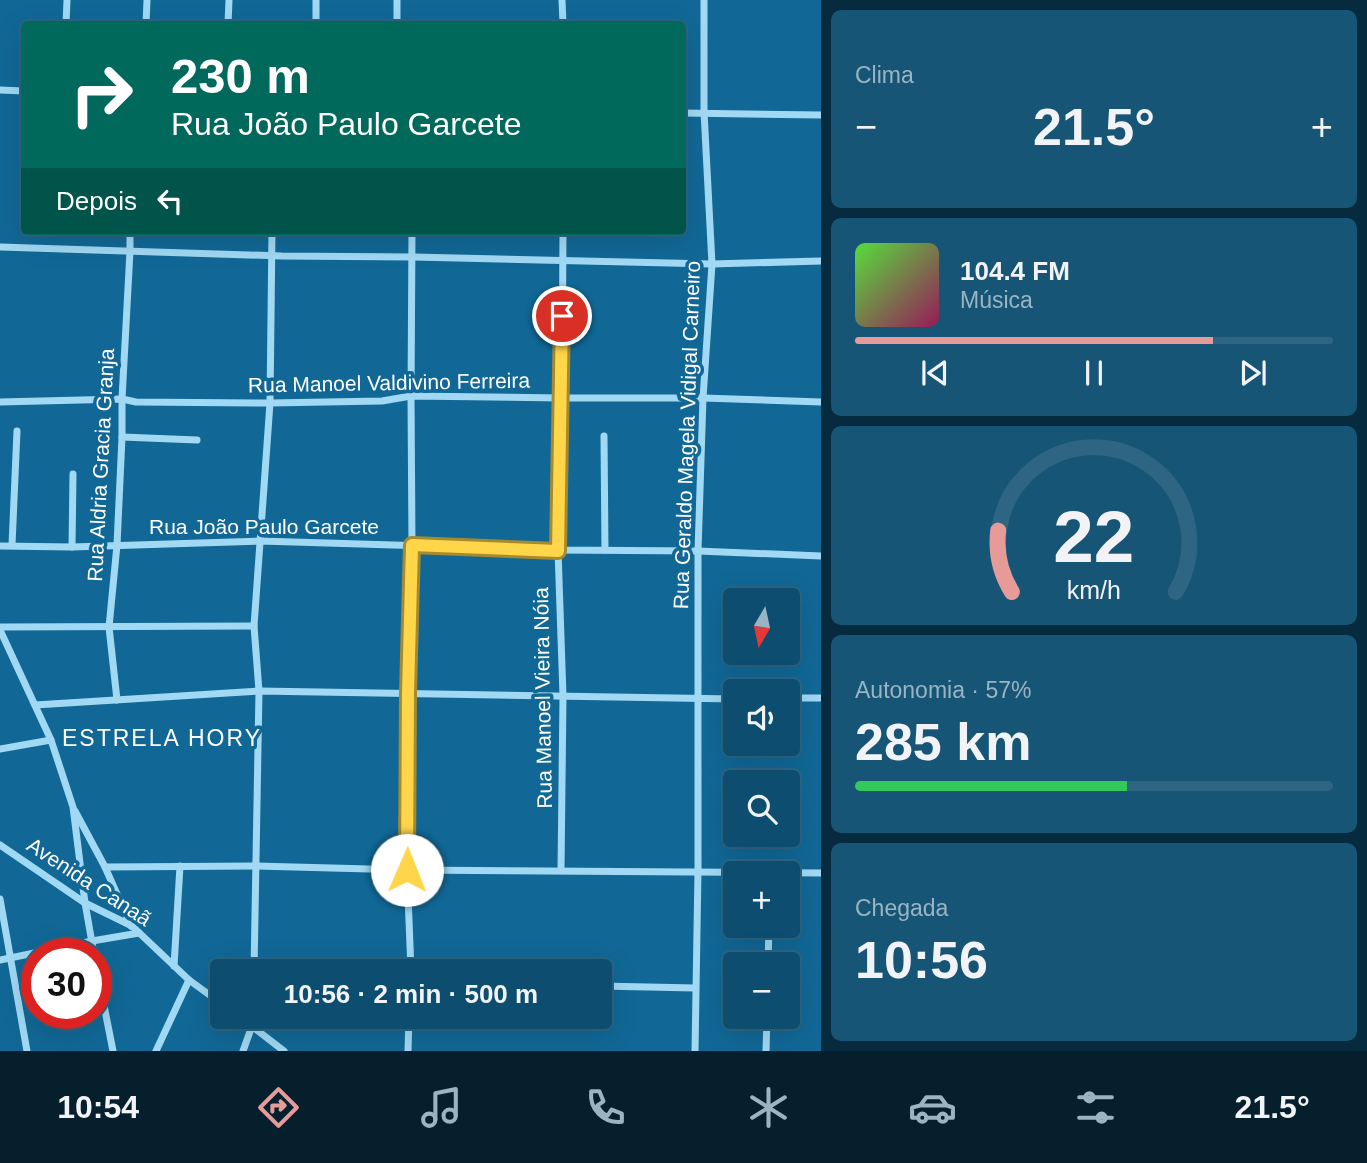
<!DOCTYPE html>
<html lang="pt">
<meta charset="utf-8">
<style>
:root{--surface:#0d4e70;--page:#165575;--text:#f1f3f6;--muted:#9ab4c3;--line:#2d6583;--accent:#e69b98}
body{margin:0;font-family:Helvetica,sans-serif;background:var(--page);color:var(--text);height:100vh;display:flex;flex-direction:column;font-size:26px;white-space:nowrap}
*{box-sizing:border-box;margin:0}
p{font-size:23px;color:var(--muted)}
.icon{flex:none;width:38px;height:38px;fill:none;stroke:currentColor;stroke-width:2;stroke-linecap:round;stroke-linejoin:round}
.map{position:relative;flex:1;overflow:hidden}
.drawer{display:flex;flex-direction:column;gap:10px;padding:10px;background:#072b3e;width:546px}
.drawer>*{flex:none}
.top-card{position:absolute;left:21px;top:21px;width:665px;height:214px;border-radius:7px;box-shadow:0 7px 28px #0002,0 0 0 2px var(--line);background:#00695c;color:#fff;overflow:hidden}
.needle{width:46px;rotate:189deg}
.controls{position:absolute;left:723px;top:588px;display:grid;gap:14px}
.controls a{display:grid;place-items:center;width:77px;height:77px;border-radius:7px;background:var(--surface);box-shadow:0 7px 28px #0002,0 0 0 2px var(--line);font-size:35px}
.speed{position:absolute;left:21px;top:938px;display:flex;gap:14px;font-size:35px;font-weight:700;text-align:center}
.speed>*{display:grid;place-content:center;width:91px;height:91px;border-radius:50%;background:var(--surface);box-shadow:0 7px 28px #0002,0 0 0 2px var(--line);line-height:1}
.speed .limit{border:10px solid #d22;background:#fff;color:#111}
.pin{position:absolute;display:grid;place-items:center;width:60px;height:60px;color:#fff;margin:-30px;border:4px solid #fff;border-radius:50%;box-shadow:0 2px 7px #0007}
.me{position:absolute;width:77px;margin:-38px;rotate:1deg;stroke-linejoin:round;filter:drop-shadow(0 0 5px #0008)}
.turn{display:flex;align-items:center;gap:24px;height:147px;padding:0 35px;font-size:32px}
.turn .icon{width:91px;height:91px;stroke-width:2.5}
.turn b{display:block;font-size:49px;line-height:60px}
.then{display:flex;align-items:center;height:66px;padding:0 35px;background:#0003;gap:14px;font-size:26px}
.big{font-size:52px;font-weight:700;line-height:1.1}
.drawer .tile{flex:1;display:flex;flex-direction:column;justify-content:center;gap:10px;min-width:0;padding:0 24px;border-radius:10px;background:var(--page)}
.drawer .dial{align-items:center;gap:0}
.dial svg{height:182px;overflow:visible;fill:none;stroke:var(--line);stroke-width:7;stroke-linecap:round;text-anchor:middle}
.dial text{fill:var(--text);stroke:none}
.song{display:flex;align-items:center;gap:21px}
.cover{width:84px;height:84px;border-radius:10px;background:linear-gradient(135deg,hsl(110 70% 55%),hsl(330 70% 35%))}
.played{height:7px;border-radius:4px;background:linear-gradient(90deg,var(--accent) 75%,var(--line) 75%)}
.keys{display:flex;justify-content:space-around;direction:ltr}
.heat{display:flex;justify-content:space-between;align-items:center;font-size:38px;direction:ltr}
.charge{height:10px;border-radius:5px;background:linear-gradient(90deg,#34c759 57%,var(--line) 0)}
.trip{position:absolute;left:210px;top:959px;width:402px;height:70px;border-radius:7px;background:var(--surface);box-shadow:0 7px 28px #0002,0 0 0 2px var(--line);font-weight:700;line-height:70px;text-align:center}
.tab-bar{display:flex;height:112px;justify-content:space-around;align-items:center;background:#051f2d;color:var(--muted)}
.tab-bar .icon{width:49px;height:49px}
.tab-bar .current{color:var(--accent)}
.tab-bar b{font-size:32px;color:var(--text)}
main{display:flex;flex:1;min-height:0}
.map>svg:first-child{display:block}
</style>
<main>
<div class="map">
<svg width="821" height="1051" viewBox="0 0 821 1051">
<rect width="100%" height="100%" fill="#116896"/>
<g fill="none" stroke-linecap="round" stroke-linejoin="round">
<g stroke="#a1d8f3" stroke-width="7">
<path d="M316 0V24"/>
<path d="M562 0 563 24"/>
<path d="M66 24 67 0"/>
<path d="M146 24 147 0"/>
<path d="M228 24 229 0"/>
<path d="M397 24V0"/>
<path d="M0 90 24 91"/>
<path d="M682 113 821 115"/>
<path d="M0 247 282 256 413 257 712 264 821 261"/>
<path d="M0 402 122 399 136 402 270 403 382 401 411 396 562 398H703L821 402"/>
<path d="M604 436 605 550"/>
<path d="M122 437 197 440"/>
<path d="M12 545 17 431"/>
<path d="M0 546 72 547 260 541 558 550 698 551 821 556"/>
<path d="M72 547 73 474"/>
<path d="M0 627 254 626"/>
<path d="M0 630 51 740 73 807 85 903 94 954"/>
<path d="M788 698H821"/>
<path d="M117 700 109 627 117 545 122 437V399L130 251V231"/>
<path d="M35 705 259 691 735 699"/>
<path d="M0 749 51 740"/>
<path d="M75 811 105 867 131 926"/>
<path d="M0 845 85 903 132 926 189 980 222 1004"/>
<path d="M105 867 256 866 407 870 821 873"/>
<path d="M561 870 563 696 558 550 562 398 563 231"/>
<path d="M0 899 27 1051"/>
<path d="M0 960 92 941 139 933"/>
<path d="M768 964 769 926"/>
<path d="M96 965 113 1051"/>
<path d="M174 966 180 866"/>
<path d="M254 971 259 691 254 626 270 403 272 231"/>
<path d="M411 971 407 870 408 693 412 545 411 396 412 231"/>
<path d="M600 986 695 988"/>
<path d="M240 1017 284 1051"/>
<path d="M156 1051 189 980"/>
<path d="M243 1051 252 1026 253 1017"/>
<path d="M408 1051 409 1017"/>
<path d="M695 1051 698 871V551L703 398 712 264 704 112V0"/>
<path d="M766 1051 767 1017"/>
</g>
</g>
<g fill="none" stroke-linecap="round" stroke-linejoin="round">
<g stroke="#a68a30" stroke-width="18">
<path id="route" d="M407 870 408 693 412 545 558 551 562 316"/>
</g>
<use href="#route" stroke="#ffd54a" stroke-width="12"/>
</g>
<g text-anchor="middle" stroke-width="7" stroke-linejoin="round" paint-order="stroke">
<g font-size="21" fill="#fff" stroke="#116896">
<text transform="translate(389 383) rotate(-1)" y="7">Rua Manoel Valdivino Ferreira</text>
<text transform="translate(687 435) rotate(-88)" y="7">Rua Geraldo Magela Vidigal Carneiro</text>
<text transform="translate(101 465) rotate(-87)" y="7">Rua Aldria Gracia Granja</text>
<text x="264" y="534">Rua João Paulo Garcete</text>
<text transform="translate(543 698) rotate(-91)" y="7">Rua Manoel Vieira Nóia</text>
<text transform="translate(89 882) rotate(33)" y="7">Avenida Canaã</text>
</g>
<g font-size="23" letter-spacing="2" fill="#fff" stroke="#116896">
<text x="162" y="746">ESTRELA HORY</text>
</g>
</g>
</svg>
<div class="controls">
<a><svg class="needle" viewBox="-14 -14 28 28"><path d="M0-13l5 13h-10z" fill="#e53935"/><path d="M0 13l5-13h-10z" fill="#9ab4c3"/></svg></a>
<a><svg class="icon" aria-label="sound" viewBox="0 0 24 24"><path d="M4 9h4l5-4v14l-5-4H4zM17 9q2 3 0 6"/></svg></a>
<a><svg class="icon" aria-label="search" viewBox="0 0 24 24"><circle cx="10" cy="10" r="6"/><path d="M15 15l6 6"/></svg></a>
<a>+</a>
<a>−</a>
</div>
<div class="speed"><div class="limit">30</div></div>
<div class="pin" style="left:562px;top:316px;background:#d93025"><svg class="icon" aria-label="arrive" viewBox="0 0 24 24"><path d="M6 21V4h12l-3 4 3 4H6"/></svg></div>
<svg class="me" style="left:407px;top:870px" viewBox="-20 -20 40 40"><circle r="19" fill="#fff"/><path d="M0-13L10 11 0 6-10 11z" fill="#ffd54a"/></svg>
<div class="trip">10:56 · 2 min · 500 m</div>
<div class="top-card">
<div class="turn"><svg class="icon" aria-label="right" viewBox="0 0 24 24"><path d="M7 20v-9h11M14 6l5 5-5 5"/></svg><div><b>230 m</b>Rua João Paulo Garcete</div></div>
<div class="then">Depois<svg class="icon" aria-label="left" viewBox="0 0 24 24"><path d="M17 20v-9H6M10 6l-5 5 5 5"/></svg></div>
</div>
</div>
<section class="drawer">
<div class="tile"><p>Clima</p>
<div class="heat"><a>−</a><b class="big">21.5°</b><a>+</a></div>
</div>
<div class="tile">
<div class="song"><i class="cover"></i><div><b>104.4 FM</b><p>Música</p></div></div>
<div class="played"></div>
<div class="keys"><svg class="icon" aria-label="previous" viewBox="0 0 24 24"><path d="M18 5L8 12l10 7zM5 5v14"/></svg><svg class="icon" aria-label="pause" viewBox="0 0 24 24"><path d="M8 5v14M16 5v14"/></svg><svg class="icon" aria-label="next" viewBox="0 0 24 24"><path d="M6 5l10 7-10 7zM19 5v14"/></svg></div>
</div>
<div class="tile dial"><svg viewBox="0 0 100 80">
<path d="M14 69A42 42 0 1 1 86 69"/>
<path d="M14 69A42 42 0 0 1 8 42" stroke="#e69b98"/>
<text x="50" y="56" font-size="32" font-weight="700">22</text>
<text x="50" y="72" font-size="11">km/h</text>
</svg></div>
<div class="tile"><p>Autonomia · 57%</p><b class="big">285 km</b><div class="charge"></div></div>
<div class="tile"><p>Chegada</p><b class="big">10:56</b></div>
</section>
</main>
<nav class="tab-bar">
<b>10:54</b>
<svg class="icon current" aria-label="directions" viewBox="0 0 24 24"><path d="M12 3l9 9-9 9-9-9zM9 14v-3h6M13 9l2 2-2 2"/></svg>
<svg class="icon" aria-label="music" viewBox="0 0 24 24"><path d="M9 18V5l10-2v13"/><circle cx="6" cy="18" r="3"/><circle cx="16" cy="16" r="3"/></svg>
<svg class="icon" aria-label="phone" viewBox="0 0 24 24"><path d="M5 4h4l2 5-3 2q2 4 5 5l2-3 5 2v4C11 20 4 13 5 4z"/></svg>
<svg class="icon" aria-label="climate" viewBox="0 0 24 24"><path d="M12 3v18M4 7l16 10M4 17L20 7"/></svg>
<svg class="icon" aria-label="car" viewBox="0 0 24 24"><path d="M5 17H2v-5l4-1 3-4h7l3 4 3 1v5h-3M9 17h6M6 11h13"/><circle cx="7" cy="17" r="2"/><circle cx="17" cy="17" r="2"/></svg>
<svg class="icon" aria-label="filters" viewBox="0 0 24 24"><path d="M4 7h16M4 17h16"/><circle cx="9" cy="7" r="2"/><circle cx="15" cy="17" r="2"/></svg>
<b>21.5°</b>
</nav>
